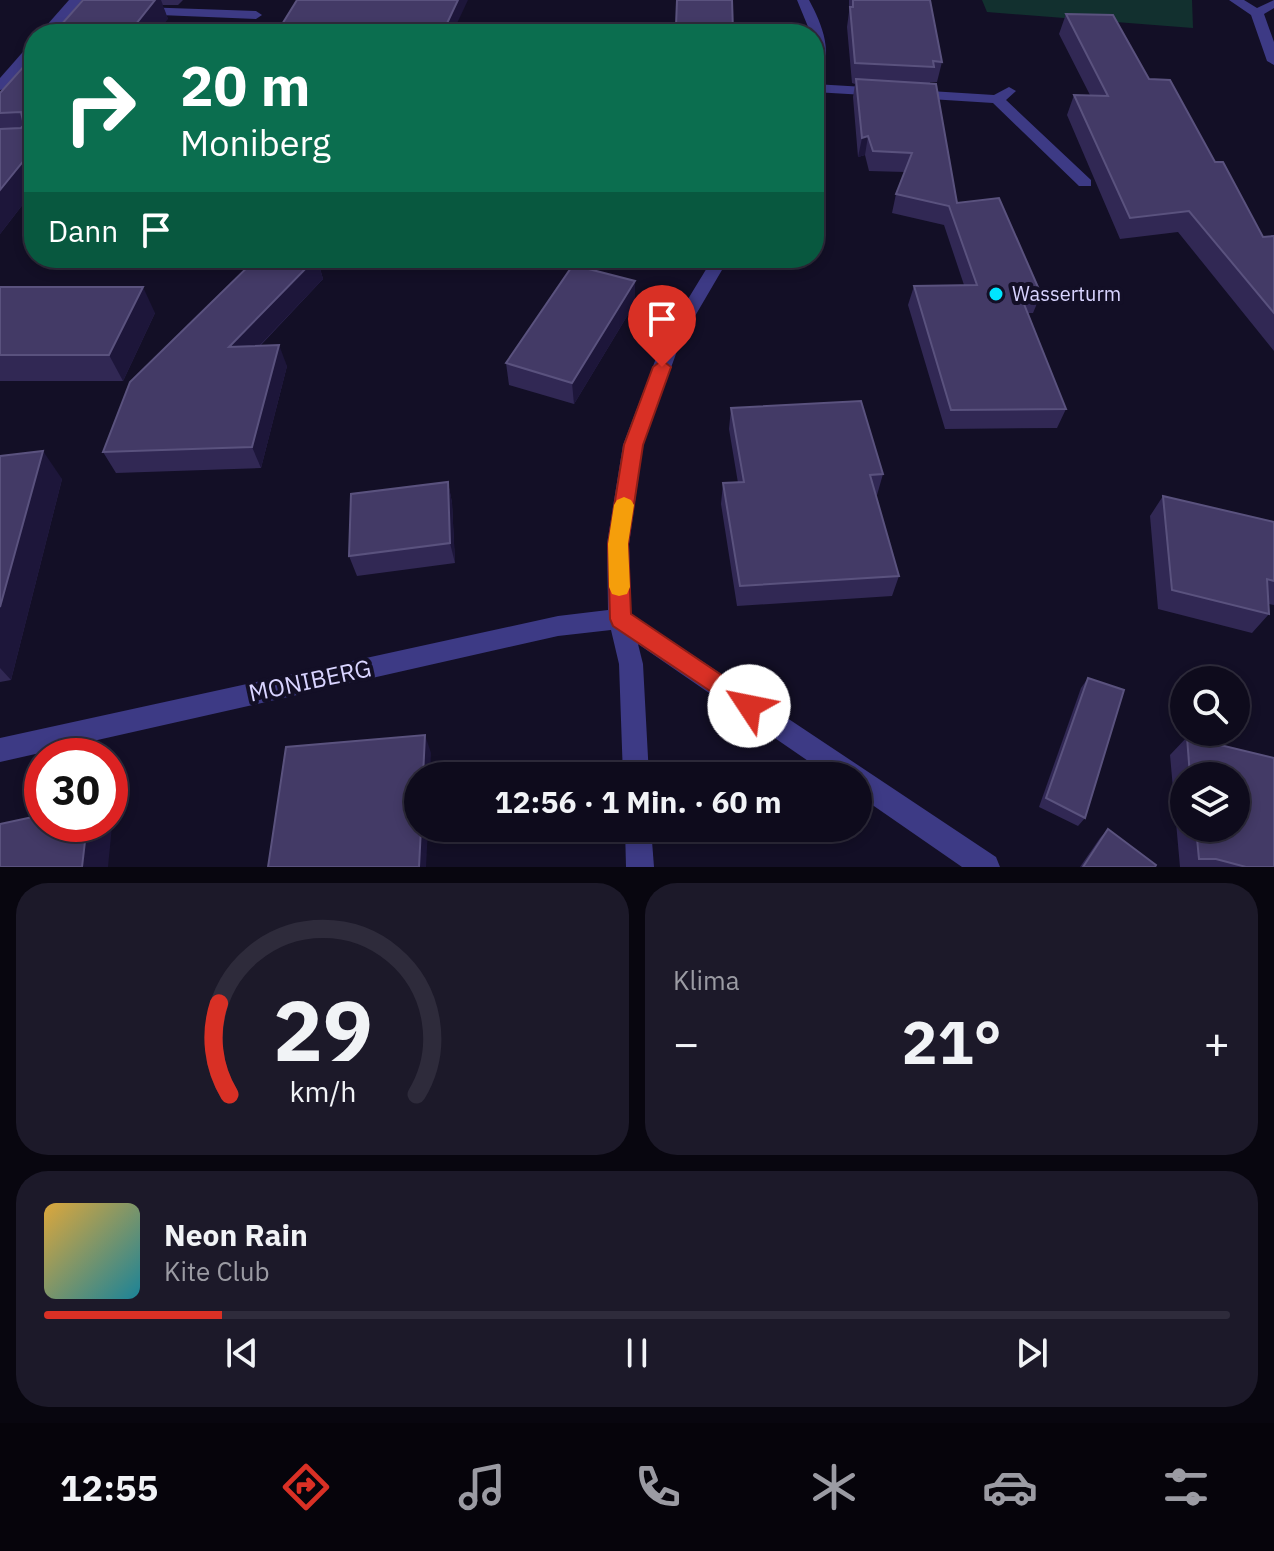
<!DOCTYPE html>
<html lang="de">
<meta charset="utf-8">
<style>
:root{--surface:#0e0b1c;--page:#1c1929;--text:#f1f3f6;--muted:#9b9ba3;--line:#2e2b3b;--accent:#d93025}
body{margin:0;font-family:"IBM Plex Sans",sans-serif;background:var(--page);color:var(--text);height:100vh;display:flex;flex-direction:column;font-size:30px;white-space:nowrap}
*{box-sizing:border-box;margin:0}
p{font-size:26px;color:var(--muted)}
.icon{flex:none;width:44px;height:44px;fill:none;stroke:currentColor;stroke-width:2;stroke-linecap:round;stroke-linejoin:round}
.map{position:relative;height:867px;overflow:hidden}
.drawer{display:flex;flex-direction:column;gap:16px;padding:16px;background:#08060f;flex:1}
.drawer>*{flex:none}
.banner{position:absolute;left:24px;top:24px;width:800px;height:244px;border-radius:32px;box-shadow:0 4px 12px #0003,0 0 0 2px var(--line);background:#0b6e4f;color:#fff;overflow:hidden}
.controls{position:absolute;left:1170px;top:666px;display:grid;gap:16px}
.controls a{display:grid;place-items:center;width:80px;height:80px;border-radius:50%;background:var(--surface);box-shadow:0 4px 12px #0003,0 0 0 2px var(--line);font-size:40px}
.speed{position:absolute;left:24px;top:738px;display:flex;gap:16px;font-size:40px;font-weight:700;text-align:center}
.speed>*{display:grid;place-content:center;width:104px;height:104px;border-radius:50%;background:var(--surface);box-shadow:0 4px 12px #0003,0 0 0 2px var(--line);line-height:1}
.speed .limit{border:12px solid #d22;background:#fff;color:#111}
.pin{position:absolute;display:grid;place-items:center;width:68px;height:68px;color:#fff;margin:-82px -34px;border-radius:50% 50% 50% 0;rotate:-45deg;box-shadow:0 0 8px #0007}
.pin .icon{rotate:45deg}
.me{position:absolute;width:88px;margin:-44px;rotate:304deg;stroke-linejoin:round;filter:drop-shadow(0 0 6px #0008)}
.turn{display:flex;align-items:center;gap:28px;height:168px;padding:0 24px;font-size:36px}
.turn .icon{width:104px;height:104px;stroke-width:2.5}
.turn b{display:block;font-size:56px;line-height:68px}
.then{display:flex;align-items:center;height:76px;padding:0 24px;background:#0003;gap:16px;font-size:30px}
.big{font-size:60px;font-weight:700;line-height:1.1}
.drawer .widget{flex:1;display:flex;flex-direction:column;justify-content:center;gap:12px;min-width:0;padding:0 28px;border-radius:32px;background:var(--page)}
.drawer .dial{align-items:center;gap:0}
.dial svg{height:208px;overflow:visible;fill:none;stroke:var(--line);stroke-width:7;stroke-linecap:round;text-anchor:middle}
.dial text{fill:var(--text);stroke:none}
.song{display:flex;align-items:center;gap:24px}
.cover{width:96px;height:96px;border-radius:12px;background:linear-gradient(135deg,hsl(40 70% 55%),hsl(190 70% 35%))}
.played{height:8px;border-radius:4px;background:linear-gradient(90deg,var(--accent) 15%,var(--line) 15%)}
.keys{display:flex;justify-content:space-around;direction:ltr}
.heat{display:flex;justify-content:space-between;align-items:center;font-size:44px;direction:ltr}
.drawer .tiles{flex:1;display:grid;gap:16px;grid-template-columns:1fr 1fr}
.widget:last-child{grid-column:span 2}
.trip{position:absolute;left:404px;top:762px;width:468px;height:80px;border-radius:40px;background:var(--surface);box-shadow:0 4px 12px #0003,0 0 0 2px var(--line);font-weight:700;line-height:80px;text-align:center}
.dock{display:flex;height:128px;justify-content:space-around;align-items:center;background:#06040b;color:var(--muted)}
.dock .icon{width:56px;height:56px}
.dock .on{color:var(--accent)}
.dock b{font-size:36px;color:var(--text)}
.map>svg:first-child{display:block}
</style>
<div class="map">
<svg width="1274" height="867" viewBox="0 0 1274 867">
<rect width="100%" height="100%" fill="#130f26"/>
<path fill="#12302f" d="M982 0H1192L1193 28 987 12Z"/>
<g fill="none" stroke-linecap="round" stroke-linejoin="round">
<g fill="#3d3a85" fill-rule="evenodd">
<path d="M69 0H82L53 34H39Z"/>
<path d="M797 0H809C823 26 834 54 819 82L814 83V34H811Z"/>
<path d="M1229 0H1244L1257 8 1274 0V8L1264 14 1274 42V65L1267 61 1251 15Z"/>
<path d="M141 7 256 11 262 15 256 19 136 14V8Z"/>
<path d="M34 44V56L5 89 0 90V78L29 45Z"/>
<path d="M814 84 882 88 889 92 882 96 814 92Z"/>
<path d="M1009 87 1016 91 1006 100 1091 180V186H1079L993 103 914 98 907 94 914 90 994 95Z"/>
<path d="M713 258H729L681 340 643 445 629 544 631 614 996 857 1000 867H962L858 795V776H830L638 644 643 664 649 776H623L619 664 611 630 558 636 0 762V738L558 616 608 610 607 544 623 445 663 340Z"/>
<path d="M625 828H651L654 867H626Z"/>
</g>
</g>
<g fill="#312854" fill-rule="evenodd">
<path d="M83 0H183L178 5H162L168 19Z"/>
<path d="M677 0H732L733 34H630L676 29Z"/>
<path d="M849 0H930L942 62 937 82H930V83L957 203 1041 294 1033 313H1028L1066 409 1057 428 945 429 908 305 914 286 964 285 944 225 892 213 896 194 905 172 869 171 865 155 858 157 853 97 855 84 852 83 847 27 849 12Z"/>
<path d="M1066 14 1149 79 1215 162 1263 237 1274 236V351L1178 232 1120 239 1067 115 1074 95H1090L1059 34Z"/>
<path d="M34 55V190L0 234V93Z"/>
<path d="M317 258 323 279 260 346 287 366 261 468 116 473 103 452Z"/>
<path d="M0 287 155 313 123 381H0Z"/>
<path d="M635 303 574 404 509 385 506 363Z"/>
<path d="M731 408 883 474 877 495H875L899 576 892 596 737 606 721 504 723 483H738L729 429Z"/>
<path d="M0 456 62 479 11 680 0 682Z"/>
<path d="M448 482 452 503 455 563 357 576 349 556Z"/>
<path d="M1163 496 1274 522V605L1269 604V614L1252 633 1158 609 1150 516Z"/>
<path d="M1088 678 1085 818 1078 826 1039 807 1081 688Z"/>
<path d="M1187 737 1274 758V867H1180L1170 755ZM1184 776H1236V828H1184Z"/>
<path d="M1108 829 1155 867H1080L1100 838Z"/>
</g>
<g fill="#1d163a">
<path d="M155 0H161L168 19 156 34H128Z"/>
<path d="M458 0H468L452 34H442Z"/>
<path d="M868 136 865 155 858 157 862 138Z"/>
<path d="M34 148V190L0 234V190Z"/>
<path d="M317 258 323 279 238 368 229 347Z"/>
<path d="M635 281V303L574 404 572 383Z"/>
<path d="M143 287 155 313 123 381 109 355Z"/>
<path d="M279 345 287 366 261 468 252 447Z"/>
<path d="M43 451 62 479 11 680 0 668V607Z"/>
<path d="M448 482 452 503 455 563 450 543Z"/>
<path d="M425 735 431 753 430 776H423Z"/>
<path d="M110 823 112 826 108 867H82L87 824Z"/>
<path d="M421 828H428L426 867H419Z"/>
</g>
<g fill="#433a66" stroke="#5a527e" stroke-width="2">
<path d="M83 0H155L128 34H53Z"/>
<path d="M297 0H458L442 34H276Z"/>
<path d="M677 0H732L733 31 676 26Z"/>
<path d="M853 0H930L942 62 933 61 934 67 855 63 850 7H853Z"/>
<path d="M1066 14 1113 15 1149 79 1170 80 1215 162H1223L1263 237 1274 236V313L1189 211 1130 218 1074 95 1108 96Z"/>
<path d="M634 25 696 32 695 34H630Z"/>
<path d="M34 55V148L0 190V129L21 128 24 125 21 112 0 113V93Z"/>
<path d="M856 79 936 84 957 203 999 198 1041 294H1020L1066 409 951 410 914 286 977 285 949 206 896 194 912 153 873 151 868 136 862 138Z"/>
<path d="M257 258H316L229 347 279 345 252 447 103 452 130 382Z"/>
<path d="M573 265 635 281 572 383 506 363Z"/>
<path d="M0 287H143L109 355H0Z"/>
<path d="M861 401 883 474 870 475 899 576 740 586 723 483 744 482 731 408Z"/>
<path d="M43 451 0 607V456Z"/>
<path d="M448 482 450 543 349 556 351 494Z"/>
<path d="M1163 496 1274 522V581L1267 579 1269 614 1172 590Z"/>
<path d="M1088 678 1124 690 1085 818 1046 798Z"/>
<path d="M425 735 423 776H418V828H421L419 867H268L286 747Z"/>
<path d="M1187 737 1274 758V867H1246L1216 859H1199L1196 828H1236V776H1190Z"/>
<path d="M42 815V824H87L82 867H0V824Z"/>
<path d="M1108 829 1156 865 1155 867H1083Z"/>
</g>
<path fill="#d93025" stroke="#8d1f18" stroke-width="2" d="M662 360 671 367 643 445 628 544 631 614 757 699 760 706 757 714 749 717 613 626 610 619 608 544 624 445 653 367Z"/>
<path fill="#f59e0b" d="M624 497 631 500 634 505 628 544 630 587 627 594 619 596 612 594 609 587 608 544 614 505 617 500Z"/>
<circle fill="#00e5ff" stroke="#130f26" stroke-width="3" cx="996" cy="294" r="8"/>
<g text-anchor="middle" stroke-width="8" stroke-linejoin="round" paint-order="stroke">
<g font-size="20" fill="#d9d4ff" stroke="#130f26" text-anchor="start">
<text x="1012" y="301">Wasserturm</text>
</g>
<g font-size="24" fill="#d9d4ff" stroke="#130f26">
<text transform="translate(310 681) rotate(-12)" y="8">MONIBERG</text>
</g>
</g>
</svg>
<div class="controls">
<a><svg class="icon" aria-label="search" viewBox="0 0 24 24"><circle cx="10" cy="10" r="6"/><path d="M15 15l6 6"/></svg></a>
<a><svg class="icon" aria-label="layers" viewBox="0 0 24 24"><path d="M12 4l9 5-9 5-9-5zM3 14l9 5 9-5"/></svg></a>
</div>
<div class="speed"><div class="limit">30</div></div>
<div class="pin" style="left:662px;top:367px;background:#d93025"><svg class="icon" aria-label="arrive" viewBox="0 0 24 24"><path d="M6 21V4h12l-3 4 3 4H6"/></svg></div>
<svg class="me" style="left:749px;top:706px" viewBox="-20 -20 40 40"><circle r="19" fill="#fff"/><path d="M0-13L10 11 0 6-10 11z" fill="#d93025"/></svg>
<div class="trip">12:56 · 1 Min. · 60 m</div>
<div class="banner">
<div class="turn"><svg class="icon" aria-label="right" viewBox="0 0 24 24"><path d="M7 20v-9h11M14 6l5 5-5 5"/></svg><div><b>20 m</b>Moniberg</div></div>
<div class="then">Dann<svg class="icon" aria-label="arrive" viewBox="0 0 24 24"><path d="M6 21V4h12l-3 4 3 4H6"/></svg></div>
</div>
</div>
<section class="drawer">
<div class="tiles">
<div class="widget dial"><svg viewBox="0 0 100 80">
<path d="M14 69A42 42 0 1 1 86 69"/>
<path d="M14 69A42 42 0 0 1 10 34" stroke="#d93025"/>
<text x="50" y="56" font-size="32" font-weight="700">29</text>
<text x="50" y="72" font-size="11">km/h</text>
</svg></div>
<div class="widget"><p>Klima</p>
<div class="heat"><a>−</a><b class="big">21°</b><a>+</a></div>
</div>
<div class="widget">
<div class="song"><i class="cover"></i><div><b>Neon Rain</b><p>Kite Club</p></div></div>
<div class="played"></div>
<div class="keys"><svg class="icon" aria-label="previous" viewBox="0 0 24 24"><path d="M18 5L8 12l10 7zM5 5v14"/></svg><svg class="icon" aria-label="pause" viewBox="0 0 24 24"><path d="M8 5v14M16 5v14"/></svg><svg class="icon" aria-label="next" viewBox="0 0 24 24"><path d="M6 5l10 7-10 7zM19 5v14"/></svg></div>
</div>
</div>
</section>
<nav class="dock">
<b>12:55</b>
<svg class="icon on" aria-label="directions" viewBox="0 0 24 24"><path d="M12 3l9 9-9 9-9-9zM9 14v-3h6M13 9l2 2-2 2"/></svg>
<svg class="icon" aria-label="music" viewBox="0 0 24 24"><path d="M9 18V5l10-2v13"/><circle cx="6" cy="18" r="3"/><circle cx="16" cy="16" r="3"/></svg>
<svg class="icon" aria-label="phone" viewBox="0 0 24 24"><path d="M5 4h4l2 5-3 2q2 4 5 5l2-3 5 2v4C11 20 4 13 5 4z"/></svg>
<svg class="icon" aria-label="climate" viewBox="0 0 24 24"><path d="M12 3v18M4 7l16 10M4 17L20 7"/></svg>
<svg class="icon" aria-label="car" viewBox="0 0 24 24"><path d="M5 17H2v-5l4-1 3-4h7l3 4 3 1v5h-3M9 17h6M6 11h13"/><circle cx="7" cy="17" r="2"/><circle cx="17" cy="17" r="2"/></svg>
<svg class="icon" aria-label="filters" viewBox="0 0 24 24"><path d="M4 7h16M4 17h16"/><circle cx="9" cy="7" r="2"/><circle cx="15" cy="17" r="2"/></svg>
</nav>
